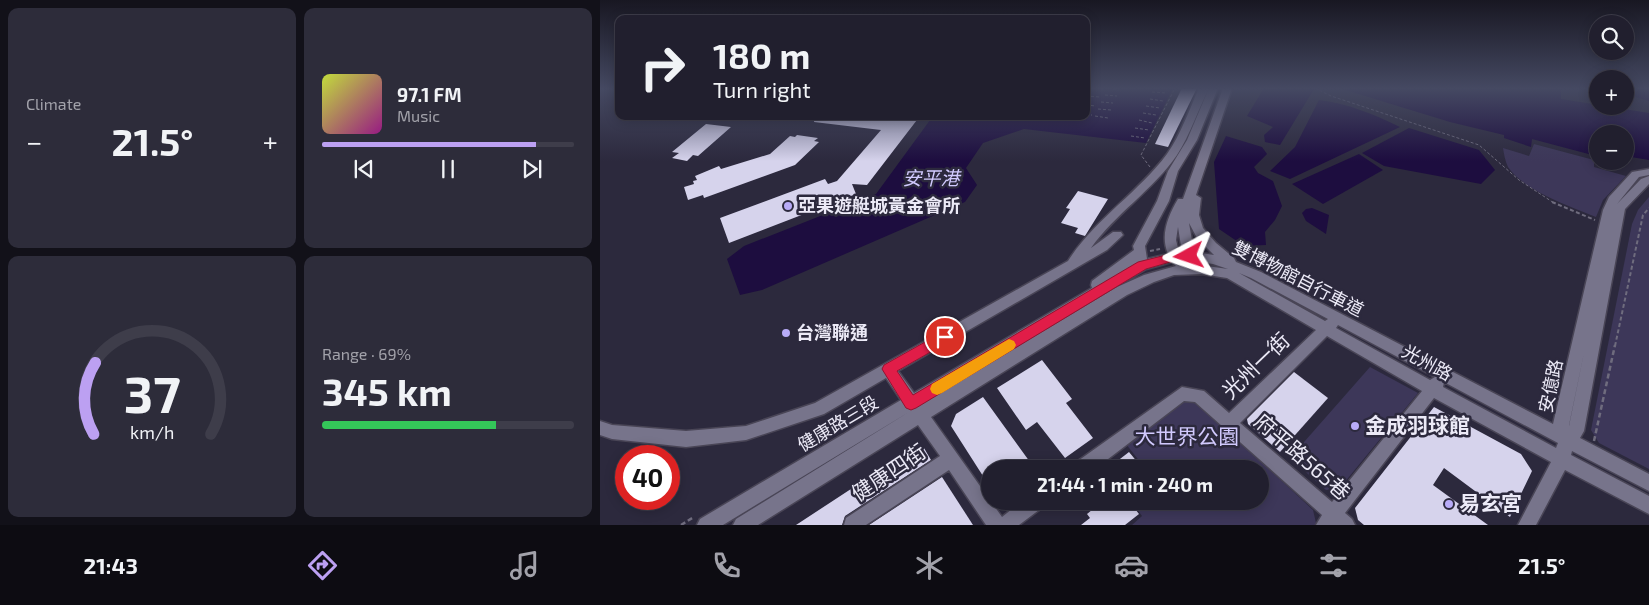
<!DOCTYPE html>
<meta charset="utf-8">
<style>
:root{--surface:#211f2e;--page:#2d2c3a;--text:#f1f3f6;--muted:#a2a2aa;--line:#3e3d4a;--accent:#bca0f2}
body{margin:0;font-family:"Exo 2","Noto Sans TC",sans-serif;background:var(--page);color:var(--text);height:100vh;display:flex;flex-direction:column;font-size:19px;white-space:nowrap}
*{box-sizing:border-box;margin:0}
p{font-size:16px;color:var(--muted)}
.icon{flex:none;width:28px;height:28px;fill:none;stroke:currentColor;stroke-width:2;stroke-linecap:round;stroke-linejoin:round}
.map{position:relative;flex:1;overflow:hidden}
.sheet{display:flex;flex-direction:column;gap:8px;padding:8px;background:#121119;width:600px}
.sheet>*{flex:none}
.banner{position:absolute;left:15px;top:15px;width:475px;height:105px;border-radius:10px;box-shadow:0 2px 12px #0003,0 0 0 1px var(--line);background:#211f2e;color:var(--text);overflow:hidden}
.fabs{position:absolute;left:989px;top:15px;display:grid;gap:10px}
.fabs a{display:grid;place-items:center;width:45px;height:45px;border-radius:50%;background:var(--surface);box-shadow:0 2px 12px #0003,0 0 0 1px var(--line);font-size:25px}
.speed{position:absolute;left:15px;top:445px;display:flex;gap:10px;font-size:25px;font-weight:700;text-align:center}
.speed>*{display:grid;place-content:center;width:65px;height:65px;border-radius:50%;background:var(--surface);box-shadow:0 2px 12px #0003,0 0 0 1px var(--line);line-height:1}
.speed .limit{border:8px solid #d22;background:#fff;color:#111}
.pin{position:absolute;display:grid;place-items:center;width:42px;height:42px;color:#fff;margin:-21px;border:2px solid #fff;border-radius:50%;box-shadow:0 1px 5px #0007}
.me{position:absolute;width:55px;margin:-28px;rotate:265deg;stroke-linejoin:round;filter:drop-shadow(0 0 4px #0008)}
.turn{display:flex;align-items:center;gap:18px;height:105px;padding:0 15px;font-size:22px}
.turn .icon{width:65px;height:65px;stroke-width:2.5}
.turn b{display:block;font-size:35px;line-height:42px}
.big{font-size:38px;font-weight:700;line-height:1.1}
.sheet .widget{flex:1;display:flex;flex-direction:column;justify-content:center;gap:8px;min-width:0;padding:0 18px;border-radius:10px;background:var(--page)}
.sheet .dial{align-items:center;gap:0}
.dial svg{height:130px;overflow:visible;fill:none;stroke:var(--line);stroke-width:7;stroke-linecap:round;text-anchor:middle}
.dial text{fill:var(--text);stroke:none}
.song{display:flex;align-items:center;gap:15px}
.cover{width:60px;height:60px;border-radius:8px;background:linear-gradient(135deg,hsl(70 70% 55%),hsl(310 70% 35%))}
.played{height:5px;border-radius:2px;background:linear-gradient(90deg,var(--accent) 85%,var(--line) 85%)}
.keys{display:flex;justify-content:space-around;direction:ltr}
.heat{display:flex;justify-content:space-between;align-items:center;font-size:28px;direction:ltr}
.charge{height:8px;border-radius:4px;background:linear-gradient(90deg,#34c759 69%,var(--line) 0)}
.sheet .tiles{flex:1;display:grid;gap:8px;grid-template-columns:repeat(2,1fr)}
.trip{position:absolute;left:381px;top:460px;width:288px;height:50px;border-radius:25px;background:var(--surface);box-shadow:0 2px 12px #0003,0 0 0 1px var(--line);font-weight:700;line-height:50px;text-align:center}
.dock{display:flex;height:80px;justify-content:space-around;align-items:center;background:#0d0c12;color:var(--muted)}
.dock .icon{width:35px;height:35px}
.dock .active{color:var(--accent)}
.dock b{font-size:22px;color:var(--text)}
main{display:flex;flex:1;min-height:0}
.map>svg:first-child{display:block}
</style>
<main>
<section class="sheet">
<div class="tiles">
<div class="widget"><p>Climate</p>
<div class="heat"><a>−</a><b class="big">21.5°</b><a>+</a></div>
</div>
<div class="widget">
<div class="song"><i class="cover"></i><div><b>97.1 FM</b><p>Music</p></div></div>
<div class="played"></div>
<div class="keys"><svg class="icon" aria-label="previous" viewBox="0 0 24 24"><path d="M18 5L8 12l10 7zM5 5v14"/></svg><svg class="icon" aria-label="pause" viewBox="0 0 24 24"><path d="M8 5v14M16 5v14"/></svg><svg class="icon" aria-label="next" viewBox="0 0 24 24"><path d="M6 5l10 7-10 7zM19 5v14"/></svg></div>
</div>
<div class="widget dial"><svg viewBox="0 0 100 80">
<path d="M14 69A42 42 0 1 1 86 69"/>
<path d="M14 69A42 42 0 0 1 15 25" stroke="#bca0f2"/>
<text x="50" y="56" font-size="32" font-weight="700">37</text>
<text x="50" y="72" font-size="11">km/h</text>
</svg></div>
<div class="widget"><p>Range · 69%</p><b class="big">345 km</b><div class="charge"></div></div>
</div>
</section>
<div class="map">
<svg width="1049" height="525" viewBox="0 0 1049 525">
<rect width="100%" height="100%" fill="#2c293d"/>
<g fill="#3d3759">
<path d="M934 144 994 160V167L1026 176 1003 200 996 217C971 207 923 190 908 167 905 161 904 154 903 148L929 156Z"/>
<path d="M1049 197V469L999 443 991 430 1032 224 1038 210Z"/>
<path d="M770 367 818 393 739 489 726 490 690 458Z"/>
<path d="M585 399 595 400 713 510 716 523 715 525H532L542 516 531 501H660V469H542L544 467 526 444Z"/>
</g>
<g fill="#1d0d3f" fill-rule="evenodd">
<path d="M486 88H573L546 143 424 129 383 143 366 168 377 185 365 202 162 290 140 295 127 259 144 246 276 194 333 116H486Z"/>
<path d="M664 88H711L714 89 680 145 665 142 664 135 673 127 647 116Z"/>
<path d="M739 88H961V99L1049 113V160L1031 157 1021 168 997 164 996 156 932 139 931 147 904 138V135L850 122ZM998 134H1025V161H998Z"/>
<path d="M1025 88H1049V101L1025 94Z"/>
<path d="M719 100C749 104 773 114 800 127L690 179 670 171 695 147Z"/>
<path d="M809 128 879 150 895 170 881 184 784 166 762 153Z"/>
<path d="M626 136 662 147 667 154 654 167 658 173 673 181 682 206 675 220 665 232 666 245 644 246 619 229 614 162Z"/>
<path d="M759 154 783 170 723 204 692 184Z"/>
<path d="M712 208 729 215 726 234 706 221 702 213 706 209Z"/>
</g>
<g fill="#d6d3ec">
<path d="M582 88H597L568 147 555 144Z"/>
<path d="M215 116H320L267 185 252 184 256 194 129 243 120 218 225 179 228 184 237 181 281 130 214 122Z"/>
<path d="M106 124 131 127 98 156 93 155 87 161 72 158 79 153 72 152Z"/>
<path d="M197 135 218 138 214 141 219 142 195 165 104 198 103 195 88 200 84 187 94 184 93 181 97 180 95 176 119 166 121 169 170 154 190 136 195 137Z"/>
<path d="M478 191 508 199 485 236 475 233 478 228 461 223 470 209 466 208Z"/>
<path d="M442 360 472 399 466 403 493 438 465 458 437 422 426 430 397 388Z"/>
<path d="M694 372 728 398 680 452 648 424 647 419Z"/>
<path d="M383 397 435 469H390V487L351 426 356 414Z"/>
<path d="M834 407 921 454 932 471 910 517 844 468 833 485 888 525H764L758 520 755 508Z"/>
<path d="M324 448 331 460 245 516 242 525H196L312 449Z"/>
<path d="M529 452 543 469H507Z"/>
<path d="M342 477 373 525H269Z"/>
<path d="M503 501H529L539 514 525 525H481L490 518 487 514Z"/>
</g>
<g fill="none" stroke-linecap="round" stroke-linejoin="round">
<g stroke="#494556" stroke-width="3">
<path id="minor" d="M599 88H609C598 110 590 135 577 155 553 190 515 214 491 248L513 232H521L523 235 507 250 298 371 314 393 492 288 491 285 492 281 534 250 533 246 557 201 568 171 587 140 609 88H618L597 140 578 171 569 201 545 246 547 259 568 254C560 235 568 216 578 199H583L623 88H632L596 195 601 198 599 215 603 228 616 243 634 258 636 262 661 272 953 424 1003 210 1009 197 1032 172 1049 169V175L1039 177 1017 204 1041 179 1049 176V184L1025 209 984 431 980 438 1049 474V491L972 451 971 455 1049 496V514L965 470 936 525H918L951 462 834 398 745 513 752 519 755 525H716L722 515 595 402 584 401 495 469H473L475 463 582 387 604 391 629 413 716 330 627 278 601 274 574 275 554 282 527 295 331 417 402 517 422 501H446L443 507 419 525H386L349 470 266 525H244L246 518 340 456 318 425 158 525H133L136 519 309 412 123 525H97L100 519 301 400 286 378 224 414 146 440 86 447 12 439 0 435V421L12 425 86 431 146 426 215 403 468 261C495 219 538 193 567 154 580 136 590 108 599 88ZM589 223 597 238 614 255 594 252ZM578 227 582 252H579L576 240ZM593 261 613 264 628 269 592 264ZM572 262 576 266 544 275 517 287 322 404 546 269ZM639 273 651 278 728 319 725 321ZM738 325 835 377 830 380 736 328ZM727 336 822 391 732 502 640 423ZM985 348 969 426V425ZM844 382 958 443 956 448 843 387Z"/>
</g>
<g stroke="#6f6c7e" stroke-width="1" stroke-dasharray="3 2" stroke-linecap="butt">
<path d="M495 88 504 89"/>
<path d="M508 88 519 90"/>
<path d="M715 88 731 96 879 145 919 180 954 203"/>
<path d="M552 92 567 93"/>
<path d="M505 95 517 96"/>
<path d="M486 96 500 97"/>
<path d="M550 99 563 101"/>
<path d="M501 102 513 103"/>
<path d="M486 105 496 106"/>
<path d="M546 106 560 108"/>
<path d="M498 109 511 110"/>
<path d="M543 113 556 115"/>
<path d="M486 115H492"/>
<path d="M495 116 508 118"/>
<path d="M539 120 552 123"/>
<path d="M535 128 549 130"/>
<path d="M531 136 545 138"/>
<path d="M550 167 541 155 575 88"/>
</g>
<g stroke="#6f6c7e" stroke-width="2" stroke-dasharray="4 2.5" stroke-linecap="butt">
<path d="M952 202 995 220"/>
<path d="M550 251 560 249"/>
<path d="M1015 346 1043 215 1049 208"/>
</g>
<g stroke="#6f6c7e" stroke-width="2.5" stroke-dasharray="5 3" stroke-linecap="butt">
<path d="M994 441 1015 345"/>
<path d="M81 525 94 517"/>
</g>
<use href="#minor" fill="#77748b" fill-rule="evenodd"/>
</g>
<linearGradient id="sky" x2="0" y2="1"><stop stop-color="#181722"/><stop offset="0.55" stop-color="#454962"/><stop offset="1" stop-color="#454962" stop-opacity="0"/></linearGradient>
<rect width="1049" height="161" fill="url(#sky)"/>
<path fill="#e11d48" stroke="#92132f" d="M589 252 595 256 593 259 574 261 546 269 316 408 311 410 306 408 282 369 284 365 341 333 345 332 350 333 352 337 350 341 297 371 313 395 538 262 574 253Z"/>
<path fill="#f59e0b" d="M409 339 414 341 416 345 414 349 342 393 337 395 332 393 330 389 332 384Z"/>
<g fill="#b8abf7" stroke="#2c293d" stroke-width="2">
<circle cx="188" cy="206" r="5"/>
<circle cx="186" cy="333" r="5"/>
<circle cx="755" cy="426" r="5"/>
<circle cx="849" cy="504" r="5"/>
</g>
<g text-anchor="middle" stroke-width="5" stroke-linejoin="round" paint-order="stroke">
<g font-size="18" font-weight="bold" fill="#eceaf7" stroke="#2c293d" text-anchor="start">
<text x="198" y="212">亞果遊艇城黃金會所</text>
<text x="196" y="339">台灣聯通</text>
</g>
<g font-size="18" fill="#eceaf7" stroke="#2c293d">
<text transform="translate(698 279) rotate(27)" y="6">雙博物館自行車道</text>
<text transform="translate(827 363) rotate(29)" y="6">光州路</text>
<text transform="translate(951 386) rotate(-78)" y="6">安億路</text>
<text transform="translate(238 424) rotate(-31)" y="6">健康路三段</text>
</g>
<g font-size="19" font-style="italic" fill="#d1cafe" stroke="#2c293d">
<text x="331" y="185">安平港</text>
</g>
<g font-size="21" fill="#eceaf7" stroke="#2c293d">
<text transform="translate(656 366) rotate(-44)" y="7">光州一街</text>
<text transform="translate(702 457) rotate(41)" y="7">府平路565巷</text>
<text transform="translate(289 473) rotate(-34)" y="7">健康四街</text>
</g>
<g font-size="21" font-weight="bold" fill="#eceaf7" stroke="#2c293d" text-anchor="start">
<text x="765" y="433">金成羽球館</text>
<text x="859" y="511">易玄宮</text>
</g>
<g font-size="21" fill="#d1c9fd" stroke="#2c293d">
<text x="587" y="444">大世界公園</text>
</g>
</g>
</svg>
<div class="fabs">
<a><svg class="icon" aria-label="search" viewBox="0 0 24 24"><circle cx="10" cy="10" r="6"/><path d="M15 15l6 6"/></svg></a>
<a>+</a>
<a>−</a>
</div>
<div class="speed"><div class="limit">40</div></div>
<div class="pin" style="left:345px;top:337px;background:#d93025"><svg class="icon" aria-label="arrive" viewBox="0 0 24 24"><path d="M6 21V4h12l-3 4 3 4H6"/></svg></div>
<svg class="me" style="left:589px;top:256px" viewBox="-20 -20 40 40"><path d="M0-17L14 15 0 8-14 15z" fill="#e11d48" stroke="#fff" stroke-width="4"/></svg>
<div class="trip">21:44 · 1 min · 240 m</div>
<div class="banner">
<div class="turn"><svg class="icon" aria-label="right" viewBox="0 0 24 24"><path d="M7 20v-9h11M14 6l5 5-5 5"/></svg><div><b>180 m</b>Turn right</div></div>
</div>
</div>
</main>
<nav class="dock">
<b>21:43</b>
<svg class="icon active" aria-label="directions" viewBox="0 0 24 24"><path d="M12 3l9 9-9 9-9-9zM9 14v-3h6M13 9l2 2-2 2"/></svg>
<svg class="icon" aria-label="music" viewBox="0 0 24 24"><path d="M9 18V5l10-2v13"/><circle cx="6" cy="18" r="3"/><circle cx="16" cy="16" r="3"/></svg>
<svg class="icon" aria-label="phone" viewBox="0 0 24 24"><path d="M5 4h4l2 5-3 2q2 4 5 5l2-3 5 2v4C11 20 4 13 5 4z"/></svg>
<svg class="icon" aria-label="climate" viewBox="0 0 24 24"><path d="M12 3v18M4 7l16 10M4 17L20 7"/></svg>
<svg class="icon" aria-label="car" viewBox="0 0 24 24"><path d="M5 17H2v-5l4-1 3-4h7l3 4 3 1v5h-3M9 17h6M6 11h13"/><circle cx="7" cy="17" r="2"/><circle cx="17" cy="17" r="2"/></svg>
<svg class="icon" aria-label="filters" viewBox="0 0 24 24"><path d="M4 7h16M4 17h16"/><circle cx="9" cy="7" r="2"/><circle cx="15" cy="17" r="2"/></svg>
<b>21.5°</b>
</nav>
